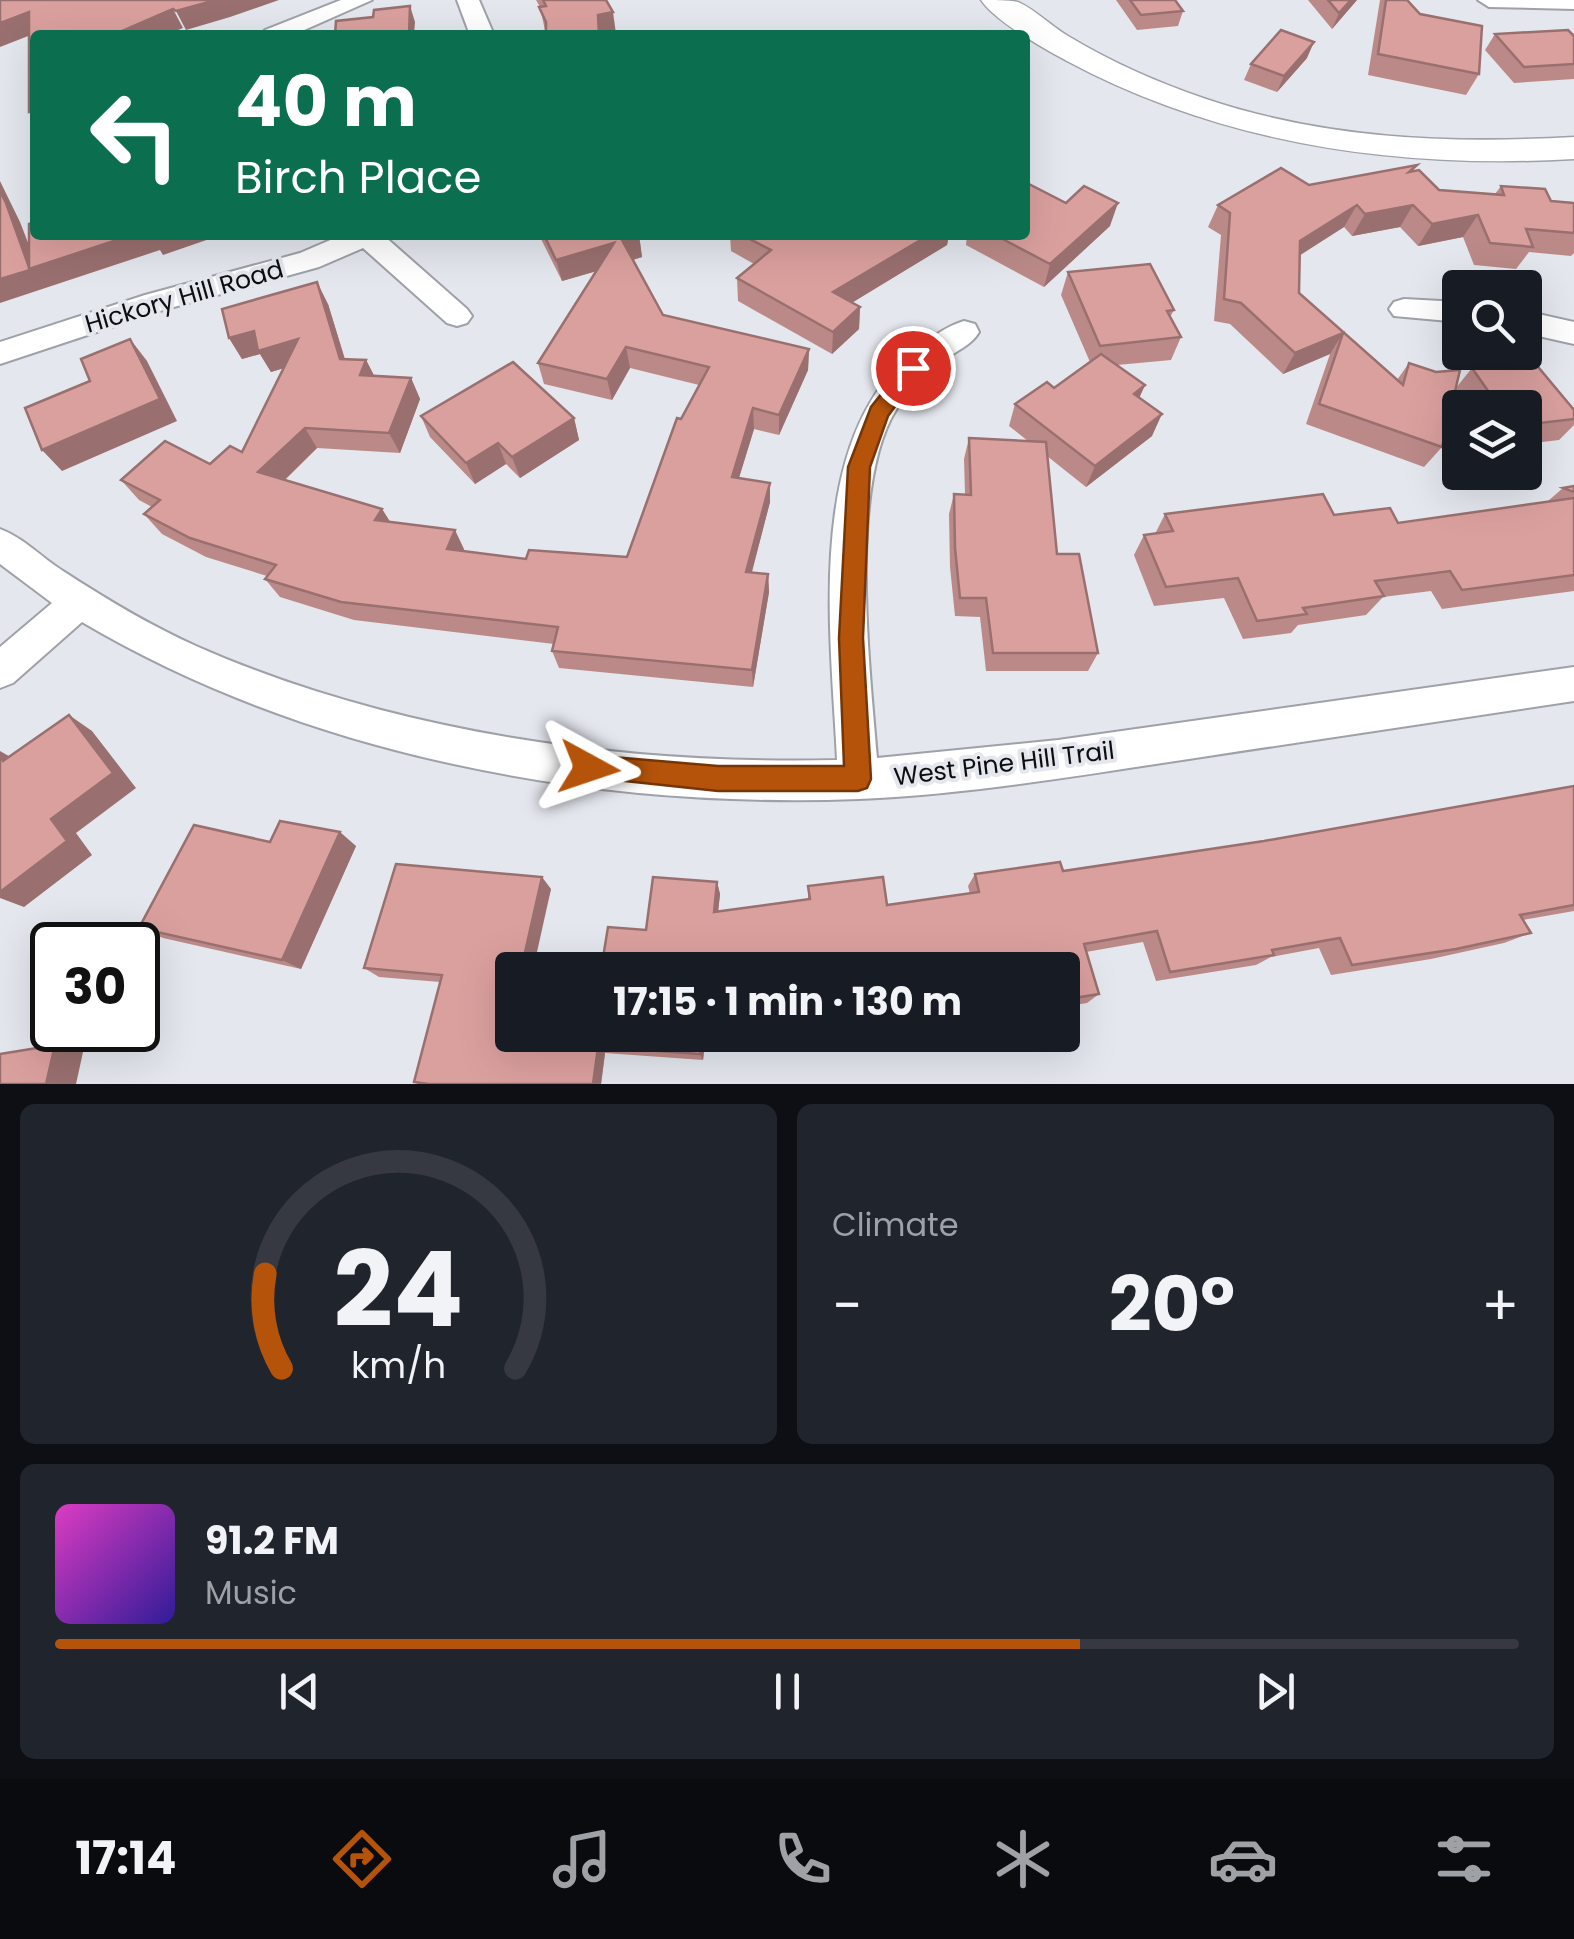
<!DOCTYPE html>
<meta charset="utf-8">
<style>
:root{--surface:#171b24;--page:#20242c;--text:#f1f3f6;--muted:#9ea1a6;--line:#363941;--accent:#b45309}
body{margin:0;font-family:Poppins,sans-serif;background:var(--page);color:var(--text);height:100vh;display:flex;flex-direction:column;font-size:38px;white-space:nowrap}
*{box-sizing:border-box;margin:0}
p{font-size:32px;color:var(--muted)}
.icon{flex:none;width:55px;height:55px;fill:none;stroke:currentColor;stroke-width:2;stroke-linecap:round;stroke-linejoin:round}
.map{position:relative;height:1084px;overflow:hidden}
.details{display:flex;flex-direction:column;gap:20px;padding:20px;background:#0d0f14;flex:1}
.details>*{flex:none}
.hud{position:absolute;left:30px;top:30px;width:1000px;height:210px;border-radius:10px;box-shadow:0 10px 40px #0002;background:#0b6e4f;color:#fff;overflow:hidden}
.fabs{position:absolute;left:1442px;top:270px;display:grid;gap:20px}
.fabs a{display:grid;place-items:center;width:100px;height:100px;border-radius:10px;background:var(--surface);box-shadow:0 10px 40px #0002;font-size:50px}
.speed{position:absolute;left:30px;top:922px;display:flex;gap:20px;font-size:50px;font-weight:700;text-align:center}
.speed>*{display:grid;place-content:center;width:130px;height:130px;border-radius:50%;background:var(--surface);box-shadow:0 10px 40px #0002;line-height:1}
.speed .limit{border:5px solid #111;border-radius:15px;background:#fff;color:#111}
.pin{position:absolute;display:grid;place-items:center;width:85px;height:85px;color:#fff;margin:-42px;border:5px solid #fff;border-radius:50%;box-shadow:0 2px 10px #0007}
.me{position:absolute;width:110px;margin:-55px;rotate:95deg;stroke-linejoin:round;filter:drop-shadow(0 0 8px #0008)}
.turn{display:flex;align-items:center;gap:35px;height:210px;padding:0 40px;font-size:45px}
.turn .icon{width:130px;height:130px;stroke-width:2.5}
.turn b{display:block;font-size:70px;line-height:85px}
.big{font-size:75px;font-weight:700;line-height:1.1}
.details .widget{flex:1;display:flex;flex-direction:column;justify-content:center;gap:15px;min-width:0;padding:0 35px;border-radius:15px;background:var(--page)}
.details .dial{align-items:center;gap:0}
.dial svg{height:260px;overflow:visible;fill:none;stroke:var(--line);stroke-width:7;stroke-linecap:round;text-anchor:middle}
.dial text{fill:var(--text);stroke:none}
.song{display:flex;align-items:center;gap:30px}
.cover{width:120px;height:120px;border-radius:15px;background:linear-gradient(135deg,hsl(310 70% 55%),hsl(250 70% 35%))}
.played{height:10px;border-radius:5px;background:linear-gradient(90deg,var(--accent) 70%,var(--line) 70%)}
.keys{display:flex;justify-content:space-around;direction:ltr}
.heat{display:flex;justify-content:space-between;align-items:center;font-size:55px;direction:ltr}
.details .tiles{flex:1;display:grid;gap:20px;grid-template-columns:1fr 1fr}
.widget:last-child{grid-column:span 2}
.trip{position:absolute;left:495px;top:952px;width:585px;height:100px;border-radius:10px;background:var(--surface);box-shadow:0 10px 40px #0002;font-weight:700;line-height:100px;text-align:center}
.dock{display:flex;height:160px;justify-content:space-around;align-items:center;background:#090b0e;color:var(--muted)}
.dock .icon{width:70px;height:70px}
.dock .current{color:var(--accent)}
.dock b{font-size:45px;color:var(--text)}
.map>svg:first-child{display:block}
</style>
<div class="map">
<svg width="1574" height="1084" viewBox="0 0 1574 1084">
<rect width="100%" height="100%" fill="#e4e7ee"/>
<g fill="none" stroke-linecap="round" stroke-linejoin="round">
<g stroke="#9ea1a8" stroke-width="4">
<g id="street">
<path d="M341 0H372L293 35H261L265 30Z"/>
<path d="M457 0H479L494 35H470Z"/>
<path d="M1478 0H1574V9L1489 7Z"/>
<path d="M342 235H383L467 309 472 316 467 323 457 326 447 323 363 248 319 267 163 310 0 364V342L145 295 300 253Z"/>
<path d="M1404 299 1460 302V322L1394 316 1389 309 1394 302Z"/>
<path d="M1525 311 1574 322V344L1525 333Z"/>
<path d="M964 321 975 324 979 332C972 345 956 351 944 360 926 374 908 390 896 410 848 487 870 669 877 758L1058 740 1574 667V701C1450 720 1326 738 1202 757 1088 774 974 794 859 799 595 809 311 757 82 622L13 683 0 688V647L52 603 0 564V529C24 538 42 558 63 571 106 599 149 625 196 646 393 733 623 765 837 760 831 632 803 435 918 348 932 337 947 326 964 321Z"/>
</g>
</g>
<g stroke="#9ea1a8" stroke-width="3">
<path id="secondary" d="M981 0C992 0 1008 0 1018 2 1036 10 1051 26 1068 36 1111 62 1159 83 1206 99 1325 139 1450 144 1574 137V159C1398 169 1224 145 1067 61 1043 48 996 22 981 0Z"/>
</g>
<use href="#street" fill="#fff" fill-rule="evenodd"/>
<use href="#secondary" fill="#fff" fill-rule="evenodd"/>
</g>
<g fill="#bb8a88">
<path d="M536 0H606L616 34 546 35 540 7Z"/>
<path d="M1116 0H1175L1183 11 1178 26 1137 30Z"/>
<path d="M1308 0H1357L1332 29Z"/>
<path d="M1380 0H1407L1479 74 1466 95 1368 75Z"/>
<path d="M1495 34 1574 36V79L1514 83 1485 50Z"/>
<path d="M1307 58 1277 92 1244 80 1251 64Z"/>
<path d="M1413 171 1439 190 1495 194 1501 186 1551 201 1574 203V253L1571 256 1529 252 1516 269 1474 265 1463 237 1418 246 1400 227 1352 236 1344 227 1299 255V293L1397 380 1409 363 1455 389 1472 368 1574 410V425L1559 440 1525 444V408H1466L1455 391 1442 447 1424 467 1306 424 1330 354 1283 374 1230 324 1214 321 1221 235 1208 227 1218 205 1309 185Z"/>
<path d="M1110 226 1044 287 966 245 967 235H1025Z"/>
<path d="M539 235H639L642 257 633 260 663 315 809 349 808 370 779 435 754 429 739 478 770 502 752 572 768 574 769 592 753 687 559 668 552 651 554 644 354 620 280 597 265 579 267 576 206 557 162 534 144 514 152 507 139 500 121 480 210 464 242 452 284 368 271 372 260 354 242 359 229 338 328 304 345 359 366 360 374 376 411 378 420 399 400 453 317 448 285 480 382 509 390 522 464 549 463 551 526 559 627 557 681 419 699 385 630 368 612 400 544 384 538 363 596 271 562 281Z"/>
<path d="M730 235H949L947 245 852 302 860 307 859 329 832 354 738 301 737 278 754 264 731 251Z"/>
<path d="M1068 272 1174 310 1170 317 1181 337 1171 360 1117 365 1145 385 1139 398 1152 436 1086 487 1047 456 1057 554 1098 653 1088 671H986L980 617 955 616 950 567 949 514 954 494H965L964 459 969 438 1028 441 1009 426 1015 404 1054 388 1090 362 1061 295Z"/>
<path d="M421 416 574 418 579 440 520 478 506 464 475 484 430 437Z"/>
<path d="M1574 486V591L1442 609 1431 591 1383 597 1366 615 1298 625 1291 633 1243 639 1224 598 1154 606 1134 555 1144 535 1155 534 1165 514 1334 515 1398 523 1548 501 1563 488Z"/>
<path d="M1574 786V911L1523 920 1531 933 1504 943 1431 959 1331 975 1319 948 1271 957 1256 965 1156 981 1143 942 1086 952 1099 994 1087 1003 1062 1007V970L646 930 717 882 720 894 718 911 808 900V886L887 905 970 894 968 886 975 874 1063 871 1264 841Z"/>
<path d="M270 842 356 846 301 969 163 938 139 928Z"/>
<path d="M551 889 512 1035H762L705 1042 703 1060 605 1053 601 1084H418L414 1082 440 982 379 977 364 968Z"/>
</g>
<g fill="#99706f">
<path d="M216 0H279L230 17 186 30 176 11Z"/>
<path d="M1351 0H1357L1332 29 1339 13Z"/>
<path d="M410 6 415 22 414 35H409Z"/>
<path d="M173 9 183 28 166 35H113Z"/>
<path d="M29 12 41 31 0 47V23Z"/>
<path d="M613 12 616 34 599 35 598 15Z"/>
<path d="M1314 42 1307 58 1277 92 1284 76Z"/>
<path d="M0 181 20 222 37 266 132 235H221L163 255 160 250 0 303Z"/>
<path d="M1118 203 1110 226 1044 287 1050 264Z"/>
<path d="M1357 205 1344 227 1288 263 1300 241Z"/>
<path d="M1413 205 1400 227 1352 236 1365 214Z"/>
<path d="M1478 215 1463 237 1418 246 1432 224Z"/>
<path d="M639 235 642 257 625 262 622 240Z"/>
<path d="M929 235H949L947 245 832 315 833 292Z"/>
<path d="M614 243 618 265 562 281 556 260Z"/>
<path d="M317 282 328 304 351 380 340 359Z"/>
<path d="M860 307 859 329 832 354 833 332Z"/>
<path d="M254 331 298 339 310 360 271 372 260 354 242 359 229 338Z"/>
<path d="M1343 333 1330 354 1283 374 1295 353Z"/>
<path d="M130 339 147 361 177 421 62 471 42 450Z"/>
<path d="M626 347 630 368 612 400 607 379Z"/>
<path d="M809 349 808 370 779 435V415Z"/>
<path d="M366 360 377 381 360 375Z"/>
<path d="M411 378 420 399 400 453 389 433Z"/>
<path d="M1145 385 1135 407 1134 394Z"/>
<path d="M753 408 754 429 733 497 732 477Z"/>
<path d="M1162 414 1152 436 1086 487 1095 466Z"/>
<path d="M574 418 579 440 520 478 512 457Z"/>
<path d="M305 428 317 448 272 492 258 472Z"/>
<path d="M498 443 506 464 475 484 466 463Z"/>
<path d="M770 483V502L747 590 746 572Z"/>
<path d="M382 509 394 528 375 520Z"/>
<path d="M455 530 464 549 456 568 447 549Z"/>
<path d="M768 574 769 592 753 687 752 670Z"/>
<path d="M69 715 92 731 136 788 76 833 92 855 24 907 0 898V892Z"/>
<path d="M0 751 21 763 3 761 0 756Z"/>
<path d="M340 832 356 846 301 969 282 960Z"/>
<path d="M542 877 551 889 533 970H521Z"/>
<path d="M717 882 720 894 717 923 714 912Z"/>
<path d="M702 1035 705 1042 703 1060 700 1054Z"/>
<path d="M55 1045 83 1052 76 1084H46Z"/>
<path d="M598 1047 605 1053 601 1084H593Z"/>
</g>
<g fill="#daa09e" stroke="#99706f" stroke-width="2.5">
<path d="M0 0H216L176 11 173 9 113 35H35V111L29 112V12L0 23Z"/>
<path d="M543 0H606L613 12 598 15 599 35H546V22L539 7 546 6Z"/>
<path d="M1130 0H1175L1183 11 1141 15Z"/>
<path d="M1328 0H1351L1339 13Z"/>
<path d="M1386 0H1407L1420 14 1482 26 1479 74 1378 54Z"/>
<path d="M410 6 409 35H335L336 21 373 17 374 10Z"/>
<path d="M1281 30 1314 42 1284 76 1251 64Z"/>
<path d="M1568 30 1574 36V64L1524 67 1495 34Z"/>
<path d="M1417 165 1409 172 1419 170 1439 190 1504 195 1501 186 1545 189 1551 201 1574 203V233L1526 229 1533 247 1490 243 1478 215 1432 224 1413 205 1365 214 1357 205 1300 241 1299 293 1403 385 1409 363 1436 372 1460 370 1442 447 1319 404 1343 333 1295 353 1241 303 1224 299 1230 213 1218 205 1281 168 1309 185Z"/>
<path d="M1025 182 1066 203 1084 186 1118 203 1050 264 995 235H1025Z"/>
<path d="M0 191 6 203 30 270 0 279Z"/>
<path d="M35 222V235H132L29 269V224Z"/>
<path d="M544 235H639L622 240 663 315 809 349 779 415 753 408 732 477 770 483 746 572 768 574 752 670 552 651 558 627 341 602 265 579 276 565 190 538 144 514 160 500 121 480 165 441 210 464 230 446 242 452 298 339 258 351 254 331 229 338 222 309 317 282 340 359 366 360 360 375 411 378 389 433 305 428 258 472 382 509 375 520 455 530 447 549 526 559 529 550 627 557 677 418 681 419 709 367 626 347 607 379 538 363 614 243 556 260Z"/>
<path d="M742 235H929L833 292 860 307 833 332 737 278 771 250Z"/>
<path d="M1150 264 1174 310 1167 311 1181 337 1100 346 1068 272Z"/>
<path d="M130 339 160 399 42 450 25 408 90 381 81 359Z"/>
<path d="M1101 354 1145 385 1134 394 1162 414 1095 466 1015 404 1047 382 1054 388Z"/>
<path d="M513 362 574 418 512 457 498 443 466 463 421 416Z"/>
<path d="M1534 362 1574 410V419L1540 423 1531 410 1525 411V408H1500L1472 368Z"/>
<path d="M969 438 1046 442 1057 554H1079L1098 653H993L986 598H960L955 548 954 494 971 495Z"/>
<path d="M1574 486V492L1563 488Z"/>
<path d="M1323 494 1334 515 1390 508 1398 523 1574 498V575L1462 590 1450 571 1375 581 1384 596 1303 608 1307 614 1257 621 1238 578 1166 587 1144 535 1173 531 1165 514Z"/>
<path d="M69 715 113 773 51 819 67 841 0 892V756L3 761Z"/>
<path d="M1574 786V905L1520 915 1531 933 1456 949 1352 965 1340 938 1272 950 1274 955 1170 972 1157 931 1084 944 1099 994 1062 1000V970H601L608 927 646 930 653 877 717 882 714 912 810 899 808 886 883 877 887 905 979 892 975 874 1060 862 1063 871 1264 841Z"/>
<path d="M280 821 340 832 282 960 139 928 194 825 270 842Z"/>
<path d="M396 864 542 877 521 970H512V1035H702L700 1054 598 1047 593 1084H429L414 1082 442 975 364 968Z"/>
<path d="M55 1045 46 1084H0V1054Z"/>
</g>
<path fill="#b45309" stroke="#753606" stroke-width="2.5" d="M913 361 923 368 888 416 870 467 863 638 871 779 867 788 858 791H718L579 776 576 768 579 759 589 755 718 766H844L839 638 848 467 871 407 906 363Z"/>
<g text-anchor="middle" stroke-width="8" stroke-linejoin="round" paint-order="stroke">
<g font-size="25" fill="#0c0d0f" stroke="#e4e7ee">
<text transform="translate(184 296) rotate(-16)" y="9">Hickory Hill Road</text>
<text transform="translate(1004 763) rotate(-7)" y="9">West Pine Hill Trail</text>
</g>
</g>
</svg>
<div class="fabs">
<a><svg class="icon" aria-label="search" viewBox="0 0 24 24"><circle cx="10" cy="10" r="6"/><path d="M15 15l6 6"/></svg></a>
<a><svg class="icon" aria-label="layers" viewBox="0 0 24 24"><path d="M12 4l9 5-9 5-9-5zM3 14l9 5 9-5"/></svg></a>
</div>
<div class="speed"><div class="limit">30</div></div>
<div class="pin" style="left:913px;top:368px;background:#d93025"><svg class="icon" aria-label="arrive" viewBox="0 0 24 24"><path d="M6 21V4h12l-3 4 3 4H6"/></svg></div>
<svg class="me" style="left:589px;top:768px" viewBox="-20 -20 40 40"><path d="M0-17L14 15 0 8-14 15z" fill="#b45309" stroke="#fff" stroke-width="4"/></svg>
<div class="trip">17:15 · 1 min · 130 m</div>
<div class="hud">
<div class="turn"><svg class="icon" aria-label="left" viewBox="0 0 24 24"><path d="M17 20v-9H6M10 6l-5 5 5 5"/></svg><div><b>40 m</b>Birch Place</div></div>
</div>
</div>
<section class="details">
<div class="tiles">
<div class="widget dial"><svg viewBox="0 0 100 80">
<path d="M14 69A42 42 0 1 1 86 69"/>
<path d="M14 69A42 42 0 0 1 9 40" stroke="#b45309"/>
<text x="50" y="56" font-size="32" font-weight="700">24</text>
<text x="50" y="72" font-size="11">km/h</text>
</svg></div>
<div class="widget"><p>Climate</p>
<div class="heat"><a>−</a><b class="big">20°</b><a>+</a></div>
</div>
<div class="widget">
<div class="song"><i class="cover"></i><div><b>91.2 FM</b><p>Music</p></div></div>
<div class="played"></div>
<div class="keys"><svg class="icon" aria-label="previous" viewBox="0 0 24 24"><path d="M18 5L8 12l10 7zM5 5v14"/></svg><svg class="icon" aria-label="pause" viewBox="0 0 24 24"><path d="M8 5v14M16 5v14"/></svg><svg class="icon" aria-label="next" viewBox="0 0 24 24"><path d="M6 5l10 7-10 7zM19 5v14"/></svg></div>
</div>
</div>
</section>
<nav class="dock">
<b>17:14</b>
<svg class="icon current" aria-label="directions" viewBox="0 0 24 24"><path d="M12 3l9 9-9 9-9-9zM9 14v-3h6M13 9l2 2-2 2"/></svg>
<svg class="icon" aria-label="music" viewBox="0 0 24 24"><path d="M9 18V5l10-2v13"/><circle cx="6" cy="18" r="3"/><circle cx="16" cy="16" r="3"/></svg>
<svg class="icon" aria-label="phone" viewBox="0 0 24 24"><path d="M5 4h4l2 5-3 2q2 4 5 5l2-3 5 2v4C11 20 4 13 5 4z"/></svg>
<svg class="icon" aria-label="climate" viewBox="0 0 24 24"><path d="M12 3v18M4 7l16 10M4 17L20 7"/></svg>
<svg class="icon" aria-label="car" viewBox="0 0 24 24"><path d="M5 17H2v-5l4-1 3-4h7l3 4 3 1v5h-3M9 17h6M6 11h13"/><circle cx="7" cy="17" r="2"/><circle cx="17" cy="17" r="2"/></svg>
<svg class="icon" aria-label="filters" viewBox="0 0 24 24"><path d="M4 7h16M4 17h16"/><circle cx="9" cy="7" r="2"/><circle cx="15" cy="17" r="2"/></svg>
</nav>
